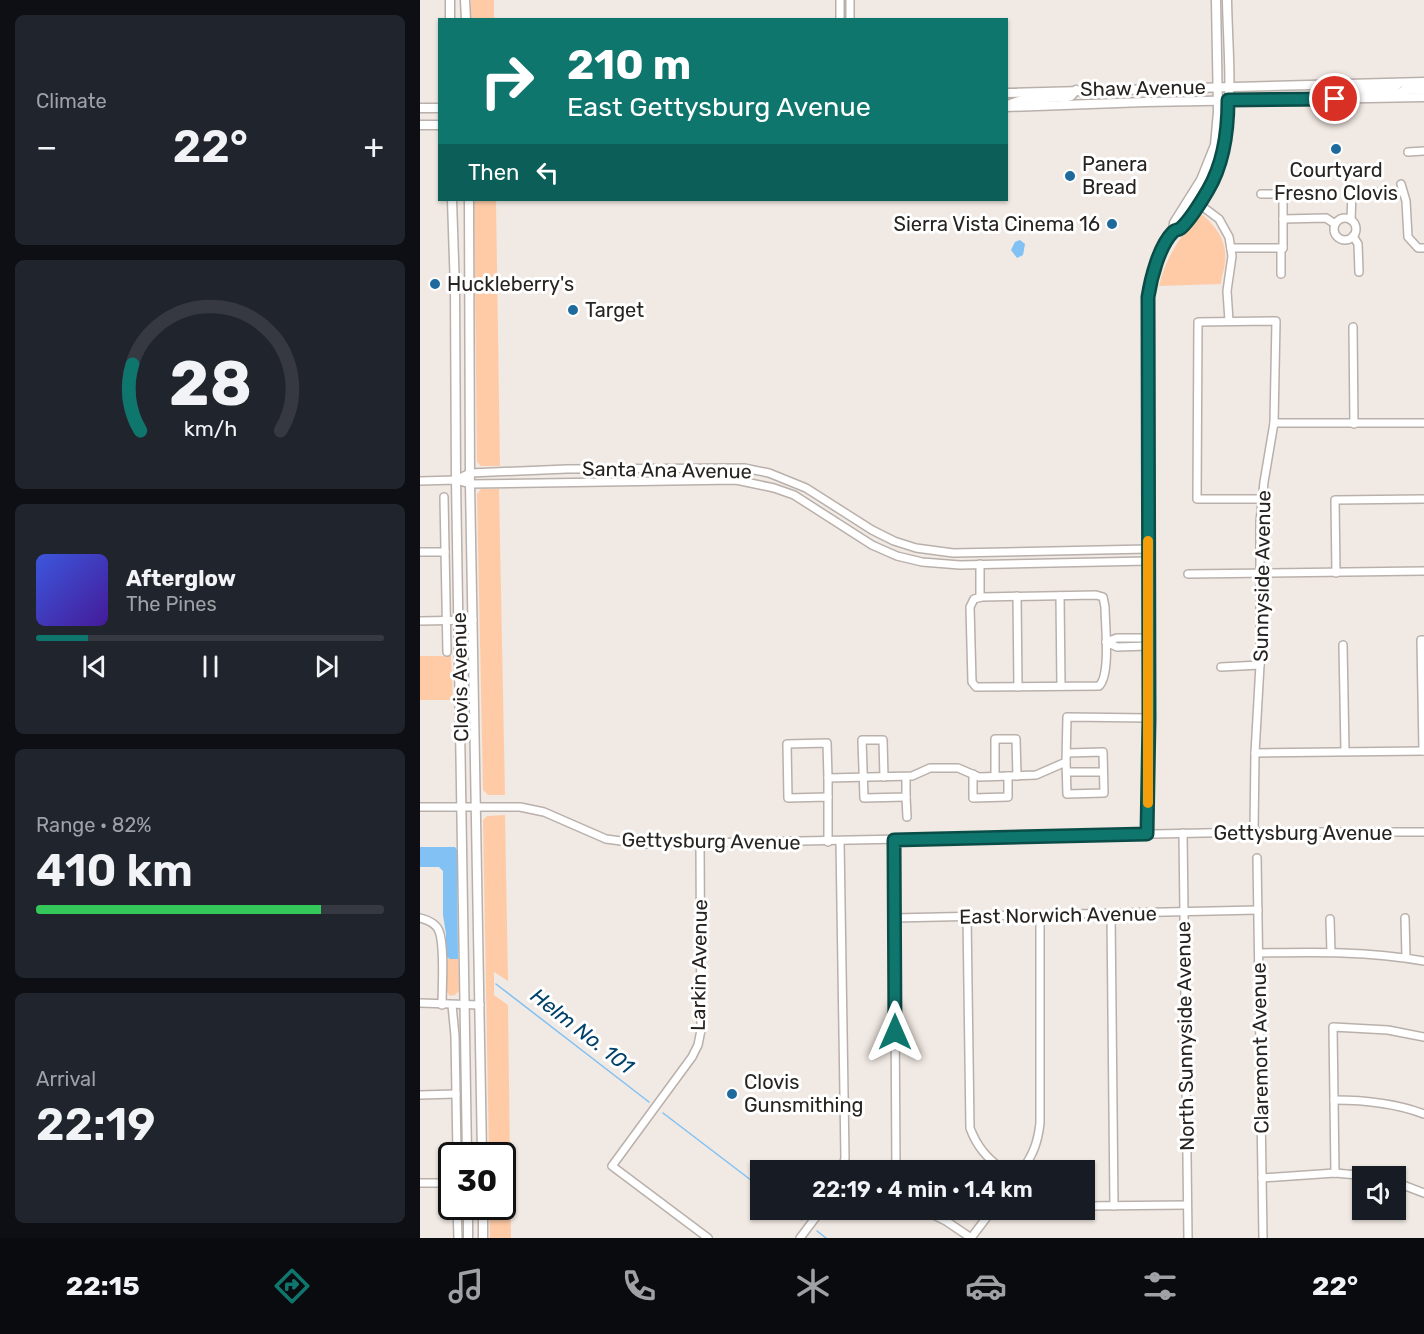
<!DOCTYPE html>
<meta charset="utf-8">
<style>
:root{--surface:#171b24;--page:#20242c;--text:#f1f3f6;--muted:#9ea1a6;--line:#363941;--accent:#0f766e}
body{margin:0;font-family:Rubik,sans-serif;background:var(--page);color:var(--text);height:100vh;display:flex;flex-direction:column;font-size:22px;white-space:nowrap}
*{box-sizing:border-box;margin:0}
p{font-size:20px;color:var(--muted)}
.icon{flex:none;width:33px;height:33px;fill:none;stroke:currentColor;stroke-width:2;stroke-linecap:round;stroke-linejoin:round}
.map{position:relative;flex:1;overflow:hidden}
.drawer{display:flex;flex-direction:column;gap:15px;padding:15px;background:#0d0f14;width:420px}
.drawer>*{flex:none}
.banner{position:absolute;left:18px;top:18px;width:570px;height:183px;border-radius:0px;box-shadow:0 2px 4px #0004;background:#0f766e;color:#fff;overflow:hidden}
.controls{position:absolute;left:932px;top:1166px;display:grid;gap:12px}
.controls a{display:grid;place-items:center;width:54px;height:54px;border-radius:0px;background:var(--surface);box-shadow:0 2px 4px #0004;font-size:30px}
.speed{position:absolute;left:18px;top:1142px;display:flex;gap:12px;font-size:30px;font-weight:700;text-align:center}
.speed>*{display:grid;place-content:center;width:78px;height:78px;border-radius:50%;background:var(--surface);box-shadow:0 2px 4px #0004;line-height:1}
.speed .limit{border:3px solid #111;border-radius:9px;background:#fff;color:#111}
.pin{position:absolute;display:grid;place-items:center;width:51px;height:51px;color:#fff;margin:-26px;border:3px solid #fff;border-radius:50%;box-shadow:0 2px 6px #0007}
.me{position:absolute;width:66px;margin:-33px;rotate:0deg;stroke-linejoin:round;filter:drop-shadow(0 0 4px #0008)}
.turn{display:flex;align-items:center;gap:21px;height:126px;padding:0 30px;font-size:27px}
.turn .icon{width:78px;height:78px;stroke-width:2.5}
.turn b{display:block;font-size:42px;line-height:51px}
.then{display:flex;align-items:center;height:57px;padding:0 30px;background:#0003;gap:12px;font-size:22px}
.big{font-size:45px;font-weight:600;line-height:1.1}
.drawer .card{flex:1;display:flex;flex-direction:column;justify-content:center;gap:9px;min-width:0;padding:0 21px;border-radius:9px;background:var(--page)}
.drawer .dial{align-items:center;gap:0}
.dial svg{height:156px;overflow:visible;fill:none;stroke:var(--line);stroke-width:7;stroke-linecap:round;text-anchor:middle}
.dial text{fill:var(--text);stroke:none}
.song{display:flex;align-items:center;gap:18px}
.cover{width:72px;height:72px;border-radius:9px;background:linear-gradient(135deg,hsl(230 70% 55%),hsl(260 70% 35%))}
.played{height:6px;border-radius:3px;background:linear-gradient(90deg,var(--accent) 15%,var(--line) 15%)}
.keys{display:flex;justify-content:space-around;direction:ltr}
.heat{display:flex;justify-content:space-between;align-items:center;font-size:33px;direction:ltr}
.charge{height:9px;border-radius:4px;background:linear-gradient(90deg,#34c759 82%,var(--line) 0)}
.trip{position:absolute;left:330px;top:1160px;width:345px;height:60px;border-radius:0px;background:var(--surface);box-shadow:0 2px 4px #0004;font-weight:600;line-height:60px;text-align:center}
.menu{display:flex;height:96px;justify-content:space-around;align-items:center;background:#090b0e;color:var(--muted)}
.menu .icon{width:42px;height:42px}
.menu .selected{color:var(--accent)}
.menu b{font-size:27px;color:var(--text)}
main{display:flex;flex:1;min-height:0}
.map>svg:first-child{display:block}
</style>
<main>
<section class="drawer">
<div class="card"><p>Climate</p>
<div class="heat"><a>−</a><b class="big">22°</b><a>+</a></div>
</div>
<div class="card dial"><svg viewBox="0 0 100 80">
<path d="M14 69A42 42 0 1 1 86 69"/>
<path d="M14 69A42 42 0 0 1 10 35" stroke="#0f766e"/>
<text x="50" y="56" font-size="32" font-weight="700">28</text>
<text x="50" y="72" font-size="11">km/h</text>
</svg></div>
<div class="card">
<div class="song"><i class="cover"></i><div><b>Afterglow</b><p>The Pines</p></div></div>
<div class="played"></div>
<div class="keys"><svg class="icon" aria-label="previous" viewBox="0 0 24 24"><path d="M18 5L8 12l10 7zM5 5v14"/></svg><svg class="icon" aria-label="pause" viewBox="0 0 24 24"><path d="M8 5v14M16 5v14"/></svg><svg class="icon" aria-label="next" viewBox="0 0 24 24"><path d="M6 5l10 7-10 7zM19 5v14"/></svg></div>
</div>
<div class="card"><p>Range · 82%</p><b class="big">410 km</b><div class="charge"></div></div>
<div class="card"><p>Arrival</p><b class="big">22:19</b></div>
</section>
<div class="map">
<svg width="1004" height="1238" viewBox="0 0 1004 1238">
<rect width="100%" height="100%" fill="#f1e9e3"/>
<g fill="#ffcba7">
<rect x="51" y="0" width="23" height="19"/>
<path d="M54 200H76L80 466H61L57 462Z"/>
<path d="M783 215C797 228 807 241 805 261 805 269 801 276 801 284L739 286C745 259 760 237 777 216Z"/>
<path d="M61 489H79L85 795H68L63 790 57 494Z"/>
<path d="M0 656H31L33 700H0Z"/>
<path d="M85 815 88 981 74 972V995L88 1005 91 1238H70L69 1206H82V1155H69L63 820 67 816Z"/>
<path d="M26 956 30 959H38L39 991 35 995 30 996 26 991Z"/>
</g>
<g fill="#81c1f3">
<path d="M600 240 605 244 603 255 597 258 591 250 595 242Z"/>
<path d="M0 847H35L37 850 38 959H30L26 956V934L23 915V871L19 867H0Z"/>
</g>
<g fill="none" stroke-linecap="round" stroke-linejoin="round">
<g stroke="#81c1f3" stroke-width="1.5">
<path d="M76 984 229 1102"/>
<path d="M243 1113 340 1187"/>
<path d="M369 1209 382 1220"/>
<path d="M397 1231 406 1238"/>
</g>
<g stroke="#b9b0ab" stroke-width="10">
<g id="minor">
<path d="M430 0V20"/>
<path d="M420 20V0"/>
<path d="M988 152 1004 151"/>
<path d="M981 184 986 201 988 237 998 248H1004"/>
<path d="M841 194H863V248"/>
<path d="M779 204 799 219 809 237 812 256 807 291 809 321"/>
<circle cx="925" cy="229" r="11"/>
<path d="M863 219 906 218 915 224"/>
<path d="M931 220 932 193 983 192"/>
<path d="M933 236 938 244 939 272"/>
<path d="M811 248H863L861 251V274"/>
<path d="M933 327 934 424"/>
<path d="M854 423H1004"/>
<path d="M36 480 50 473 147 469 324 468 349 473 386 488 452 530 474 541 496 548 533 553 728 549"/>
<path d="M0 481 36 480 50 484 316 480 354 488 374 495 452 545 477 556 502 562 540 565 728 561"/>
<path d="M24 497 27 652"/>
<path d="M0 552H25"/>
<path d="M560 564V597"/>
<path d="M916 573 915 500 1004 499"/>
<path d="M768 574 1004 571"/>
<path d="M676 595 683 597 685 607C685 624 691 675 679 686L556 687 552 682 550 607 554 599 562 597Z"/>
<path d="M597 596 598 687"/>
<path d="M640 596 641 686"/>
<path d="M0 621 53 620"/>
<path d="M686 642 697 647 729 646"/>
<path d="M686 642 697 638H729"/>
<path d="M923 645 925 751"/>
<path d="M801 667 840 665"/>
<path d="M1003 751 1001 640H1004"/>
<path d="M835 753 1004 751"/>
<path d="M646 762 647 794 684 793 683 752 647 753"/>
<path d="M647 772H683"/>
<path d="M553 774V798L588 797V776"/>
<path d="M575 776V739H596L597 776"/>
<path d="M464 777 463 740H442L444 798 486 797V777"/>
<path d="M408 778V797"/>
<path d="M486 797 487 817"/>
<path d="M0 807H100L124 812 186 839 224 844 834 832H1004"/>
<path d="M834 832 835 753 840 665V522L844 482 854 423 856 321 778 322 777 499H842"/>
<path d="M763 833 768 1238"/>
<path d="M474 840 476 1170"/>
<path d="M420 841 425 1158 422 1170"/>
<path d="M408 842V797L368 798 367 744 407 743 408 778 492 776 510 768H538L559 777 616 775 646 762 647 717 729 718"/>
<path d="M280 844 281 1030 278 1045 272 1057 192 1166 288 1238"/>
<path d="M837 858 843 1238"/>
<path d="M691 914 694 1206"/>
<path d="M547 916 550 1128C557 1147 567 1158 583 1170"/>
<path d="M0 918C8 920 16 923 19 931 25 946 22 987 22 1005"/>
<path d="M474 918 838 910"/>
<path d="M985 918 986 957"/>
<path d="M910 919 911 952"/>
<path d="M839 953C895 952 949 951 1004 961"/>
<path d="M0 1003 60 1005"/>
<path d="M32 1005 35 1036 37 1155"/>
<path d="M0 1095 36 1094"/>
<path d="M914 1100C945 1100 975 1103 1004 1114"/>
<path d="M602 1170C613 1155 618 1142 620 1123V915"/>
<path d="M915 1173 913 1027 968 1030 1004 1037"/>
<path d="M842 1178 915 1173 949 1176"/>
<path d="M975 1182 1004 1193"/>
<path d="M0 1183H32"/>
<path d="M37 1206 38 1238"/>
<path d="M664 1206 767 1205"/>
<path d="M502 1209 526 1221 551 1238"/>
<path d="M380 1238 402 1209"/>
<path d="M551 1238 573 1209"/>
</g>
</g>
<g stroke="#b9b0ab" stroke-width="11">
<g id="major">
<path d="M45 0 46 20"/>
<path d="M30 20V0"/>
<path d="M586 93 1004 82"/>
<path d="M900 95 919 91 972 90 979 83"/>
<path d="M974 97 984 90 1004 89"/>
<path d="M590 104 605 99 647 97 651 96 656 90"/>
<path d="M586 107 725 102 1004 97"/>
<path d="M0 108H20"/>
<path d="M0 125H20"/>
<path d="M32 200 35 290 36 480 47 1155"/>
<path d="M49 200 50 484 62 1155"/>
<path d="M753 231C763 226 768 218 775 209 821 149 808 70 807 0"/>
<path d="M727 834 729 718 728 297 734 268 753 231 754 223 781 180 795 145 798 112 796 0"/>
<path d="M48 1206V1238"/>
<path d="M63 1206V1238"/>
</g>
</g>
<use href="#minor" stroke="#fff" stroke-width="7"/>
<use href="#major" stroke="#fff" stroke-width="8"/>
</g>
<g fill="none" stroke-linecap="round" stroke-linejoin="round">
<g stroke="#0a4d48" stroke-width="15">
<path id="route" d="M475 1032 474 840 727 834 729 718 728 297C731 278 739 246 753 232 756 229 757 231 761 228 771 219 781 202 788 190 804 163 808 132 808 100L915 99"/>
</g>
<use href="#route" stroke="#0f766e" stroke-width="10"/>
<path stroke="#f59e0b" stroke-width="10" d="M728 803V541"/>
</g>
<g fill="#1e6a9d" stroke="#fff" stroke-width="2">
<circle cx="916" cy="149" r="6"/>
<circle cx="650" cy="176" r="6"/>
<circle cx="692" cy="224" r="6"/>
<circle cx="15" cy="284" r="6"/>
<circle cx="153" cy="310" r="6"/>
<circle cx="312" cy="1094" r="6"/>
</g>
<g text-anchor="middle" stroke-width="6" stroke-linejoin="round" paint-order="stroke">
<g font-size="20" fill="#272321" stroke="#fff">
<text transform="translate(723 88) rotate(-1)" y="7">Shaw Avenue</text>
<text transform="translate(247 470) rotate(1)" y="7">Santa Ana Avenue</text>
<text transform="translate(842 576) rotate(-89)" y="7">Sunnyside Avenue</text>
<text transform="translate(40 677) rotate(-91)" y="7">Clovis Avenue</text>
<text x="883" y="840">Gettysburg Avenue</text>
<text transform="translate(291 841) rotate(1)" y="7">Gettysburg Avenue</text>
<text transform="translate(638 915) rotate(-1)" y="7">East Norwich Avenue</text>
<text transform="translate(279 965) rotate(-89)" y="7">Larkin Avenue</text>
<text transform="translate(765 1036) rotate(-91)" y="7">North Sunnyside Avenue</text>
<text transform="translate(840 1048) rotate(-91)" y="7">Claremont Avenue</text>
</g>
<g font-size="20" fill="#272321" stroke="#fff" text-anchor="start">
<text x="662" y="171">Panera<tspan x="662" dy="23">Bread</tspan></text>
<text x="916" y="177" text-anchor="middle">Courtyard<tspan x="916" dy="23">Fresno Clovis</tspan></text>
<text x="680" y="231" text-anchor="end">Sierra Vista Cinema 16</text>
<text x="27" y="291">Huckleberry's</text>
<text x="165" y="317">Target</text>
<text x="324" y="1089">Clovis<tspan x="324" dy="23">Gunsmithing</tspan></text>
</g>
<g font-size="21" font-style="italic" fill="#00426a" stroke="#fff">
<text transform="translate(162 1031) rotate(38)" y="7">Helm No. 101</text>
</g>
</g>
</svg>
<div class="controls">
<a><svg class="icon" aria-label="sound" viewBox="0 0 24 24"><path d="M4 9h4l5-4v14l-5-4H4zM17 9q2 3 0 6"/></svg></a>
</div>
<div class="speed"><div class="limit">30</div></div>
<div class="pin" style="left:915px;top:99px;background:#d93025"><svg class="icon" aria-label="arrive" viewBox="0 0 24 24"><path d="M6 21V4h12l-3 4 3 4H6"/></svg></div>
<svg class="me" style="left:475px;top:1032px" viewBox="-20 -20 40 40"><path d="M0-17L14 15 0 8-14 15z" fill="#0f766e" stroke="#fff" stroke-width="4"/></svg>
<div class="trip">22:19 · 4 min · 1.4 km</div>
<div class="banner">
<div class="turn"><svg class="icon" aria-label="right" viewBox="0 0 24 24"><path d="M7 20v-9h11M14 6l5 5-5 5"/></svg><div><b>210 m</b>East Gettysburg Avenue</div></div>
<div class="then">Then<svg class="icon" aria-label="left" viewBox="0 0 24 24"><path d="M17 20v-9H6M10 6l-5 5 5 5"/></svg></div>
</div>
</div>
</main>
<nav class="menu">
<b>22:15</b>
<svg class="icon selected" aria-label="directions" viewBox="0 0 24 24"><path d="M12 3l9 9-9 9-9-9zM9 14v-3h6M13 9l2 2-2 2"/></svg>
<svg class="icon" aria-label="music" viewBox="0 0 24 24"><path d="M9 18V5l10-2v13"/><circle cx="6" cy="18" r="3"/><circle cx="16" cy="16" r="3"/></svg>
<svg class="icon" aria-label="phone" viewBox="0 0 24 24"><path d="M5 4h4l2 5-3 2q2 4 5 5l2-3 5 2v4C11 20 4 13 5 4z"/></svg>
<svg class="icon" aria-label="climate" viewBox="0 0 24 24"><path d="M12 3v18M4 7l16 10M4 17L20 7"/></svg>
<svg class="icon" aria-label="car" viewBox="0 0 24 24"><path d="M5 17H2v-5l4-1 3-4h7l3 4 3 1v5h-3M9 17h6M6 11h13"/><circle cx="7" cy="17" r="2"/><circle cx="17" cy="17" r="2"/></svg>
<svg class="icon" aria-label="filters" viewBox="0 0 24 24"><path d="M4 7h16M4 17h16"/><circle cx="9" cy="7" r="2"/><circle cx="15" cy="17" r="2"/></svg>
<b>22°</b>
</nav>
